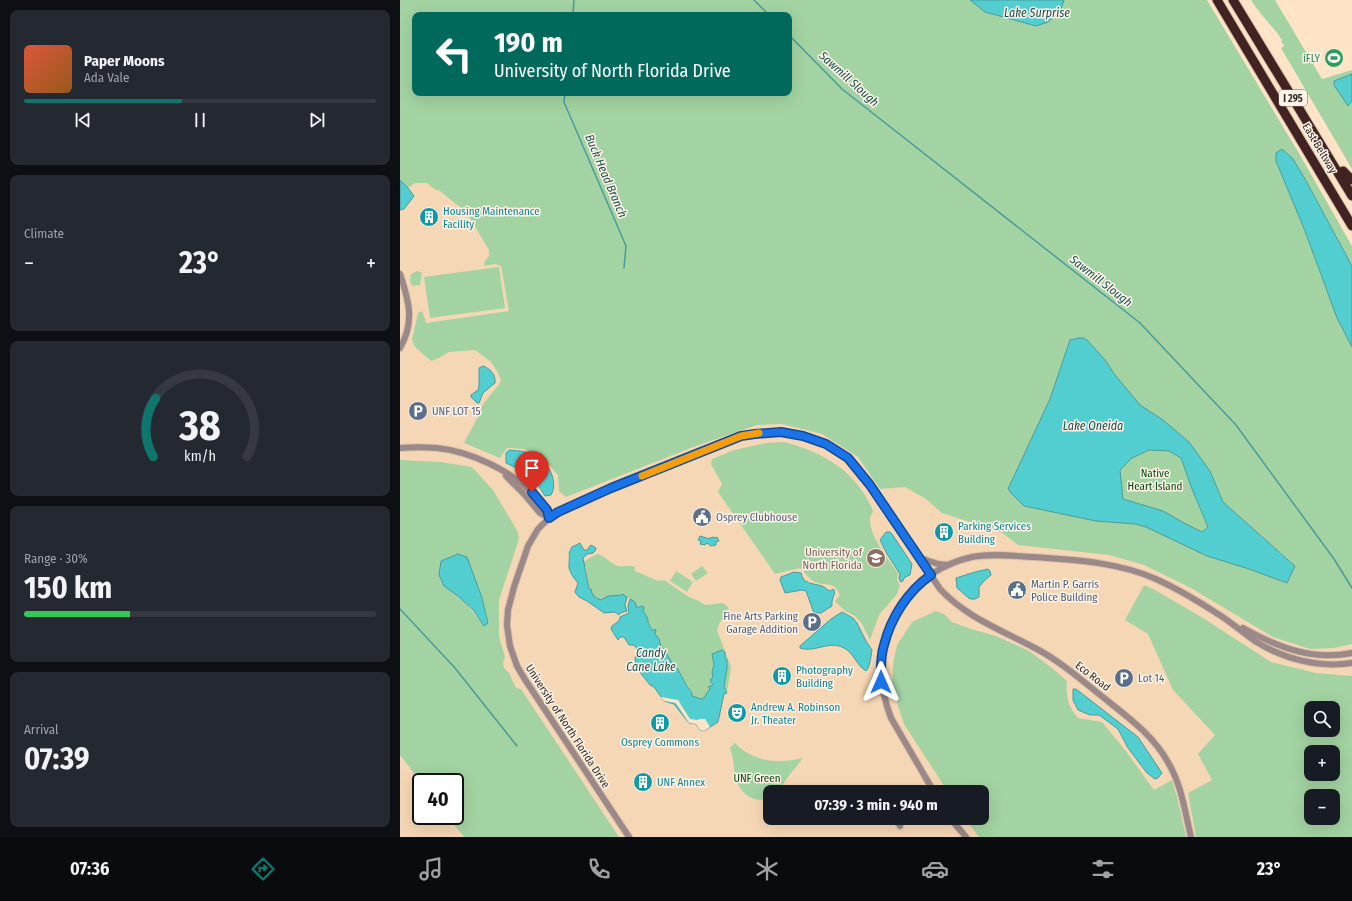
<!DOCTYPE html>
<meta charset="utf-8">
<style>
:root{--surface:#171b24;--page:#242831;--text:#f1f3f6;--muted:#9ea1a6;--line:#363941;--accent:#0f766e}
body{margin:0;font-family:"Fira Sans Condensed",sans-serif;background:var(--page);color:var(--text);height:100vh;display:flex;flex-direction:column;font-size:15px;white-space:nowrap}
*{box-sizing:border-box;margin:0}
p{font-size:13px;color:var(--muted)}
.icon{flex:none;width:22px;height:22px;fill:none;stroke:currentColor;stroke-width:2;stroke-linecap:round;stroke-linejoin:round}
.map{position:relative;flex:1;overflow:hidden}
.sheet{display:flex;flex-direction:column;gap:10px;padding:10px;background:#0d0f14;width:400px}
.sheet>*{flex:none}
.hud{position:absolute;left:12px;top:12px;width:380px;height:84px;border-radius:8px;box-shadow:0 4px 16px #0002;background:#00695c;color:#fff;overflow:hidden}
.tools{position:absolute;left:904px;top:701px;display:grid;gap:8px}
.tools a{display:grid;place-items:center;width:36px;height:36px;border-radius:8px;background:var(--surface);box-shadow:0 4px 16px #0002;font-size:20px}
.speed{position:absolute;left:12px;top:773px;display:flex;gap:8px;font-size:20px;font-weight:700;text-align:center}
.speed>*{display:grid;place-content:center;width:52px;height:52px;border-radius:50%;background:var(--surface);box-shadow:0 4px 16px #0002;line-height:1}
.speed .limit{border:2px solid #111;border-radius:6px;background:#fff;color:#111}
.pin{position:absolute;display:grid;place-items:center;width:34px;height:34px;color:#fff;margin:-41px -17px;border-radius:50% 50% 50% 0;rotate:-45deg;box-shadow:0 0 4px #0007}
.pin .icon{rotate:45deg}
.me{position:absolute;width:44px;margin:-22px;rotate:0deg;stroke-linejoin:round;filter:drop-shadow(0 0 3px #0008)}
.turn{display:flex;align-items:center;gap:14px;height:84px;padding:0 16px;font-size:18px}
.turn .icon{width:52px;height:52px;stroke-width:2.5}
.turn b{display:block;font-size:28px;line-height:34px}
.big{font-size:30px;font-weight:700;line-height:1.1}
.sheet .widget{flex:1;display:flex;flex-direction:column;justify-content:center;gap:6px;min-width:0;padding:0 14px;border-radius:8px;background:var(--page)}
.sheet .dial{align-items:center;gap:0}
.dial svg{height:104px;overflow:visible;fill:none;stroke:var(--line);stroke-width:7;stroke-linecap:round;text-anchor:middle}
.dial text{fill:var(--text);stroke:none}
.song{display:flex;align-items:center;gap:12px}
.cover{width:48px;height:48px;border-radius:6px;background:linear-gradient(135deg,hsl(10 70% 55%),hsl(30 70% 35%))}
.played{height:4px;border-radius:2px;background:linear-gradient(90deg,var(--accent) 45%,var(--line) 45%)}
.keys{display:flex;justify-content:space-around;direction:ltr}
.heat{display:flex;justify-content:space-between;align-items:center;font-size:22px;direction:ltr}
.charge{height:6px;border-radius:3px;background:linear-gradient(90deg,#34c759 30%,var(--line) 0)}
.trip{position:absolute;left:363px;top:785px;width:226px;height:40px;border-radius:8px;background:var(--surface);box-shadow:0 4px 16px #0002;font-weight:700;line-height:40px;text-align:center}
.dock{display:flex;height:64px;justify-content:space-around;align-items:center;background:#090b0e;color:var(--muted)}
.dock .icon{width:28px;height:28px}
.dock .selected{color:var(--accent)}
.dock b{font-size:18px;color:var(--text)}
main{display:flex;flex:1;min-height:0}
.map>svg:first-child{display:block}
</style>
<main>
<section class="sheet">
<div class="widget">
<div class="song"><i class="cover"></i><div><b>Paper Moons</b><p>Ada Vale</p></div></div>
<div class="played"></div>
<div class="keys"><svg class="icon" aria-label="previous" viewBox="0 0 24 24"><path d="M18 5L8 12l10 7zM5 5v14"/></svg><svg class="icon" aria-label="pause" viewBox="0 0 24 24"><path d="M8 5v14M16 5v14"/></svg><svg class="icon" aria-label="next" viewBox="0 0 24 24"><path d="M6 5l10 7-10 7zM19 5v14"/></svg></div>
</div>
<div class="widget"><p>Climate</p>
<div class="heat"><a>−</a><b class="big">23°</b><a>+</a></div>
</div>
<div class="widget dial"><svg viewBox="0 0 100 80">
<path d="M14 69A42 42 0 1 1 86 69"/>
<path d="M14 69A42 42 0 0 1 16 24" stroke="#0f766e"/>
<text x="50" y="56" font-size="32" font-weight="700">38</text>
<text x="50" y="72" font-size="11">km/h</text>
</svg></div>
<div class="widget"><p>Range · 30%</p><b class="big">150 km</b><div class="charge"></div></div>
<div class="widget"><p>Arrival</p><b class="big">07:39</b></div>
</section>
<div class="map">
<svg width="952" height="837" viewBox="0 0 952 837">
<rect width="100%" height="100%" fill="#ffe4c8"/>
<path fill="#f6d7b5" fill-rule="evenodd" d="M0 0H782L952 407V837H0ZM15 15H389V93H15ZM911 708H933V730H911ZM911 752H933V774H911ZM21 782H55V816H21ZM370 792H582V818H370ZM911 796H933V818H911Z"/>
<g fill="#a3d3a2" fill-rule="evenodd">
<path d="M0 0H570L585 12 636 26 648 22 660 12 664 0H807L900 155 952 246V266L905 179 893 159 882 149 876 161 905 231 937 318 952 347V644L934 648 910 649 873 637 791 588 744 565 709 555 618 545 601 532 542 513 526 499 505 487 480 489 458 457 422 434 382 424 357 425 296 446 166 497 159 491 158 475 141 456 124 449 107 448 100 458 64 443 79 415V410L90 395 99 385 101 380 98 373 91 362 75 350 49 352 39 358 31 361 15 347 12 340 18 313 21 311 23 313 26 323 109 311 101 266 95 264 84 266 85 261 89 256V250L67 213 40 191 34 189 27 183H15L8 188 0 180ZM15 15H389V93H15ZM670 341 705 360 715 375 740 405 810 471 823 502 895 565 887 583 849 569 807 556 746 527 735 524 696 521 624 506 611 493 608 489 650 399Z"/>
<path d="M851 0H875L922 79 952 70V169L881 48 884 46 881 41 882 40C873 26 860 15 851 0Z"/>
<path d="M99 267 105 308 30 318 24 277Z"/>
<path d="M17 271 22 273 20 285 12 286 10 281 11 274Z"/>
<path d="M384 442C424 452 457 472 473 511 472 514 470 517 470 520 470 537 489 560 498 573L497 579 500 586 497 594 479 615 470 640 462 624 455 616 445 611 435 601 440 595C433 580 427 587 415 582 409 579 405 572 400 568L375 574 318 492 322 484 311 464 312 459 334 450 366 443Z"/>
<path d="M749 450 769 451 781 458 792 489 808 527 802 532 739 505 723 499 720 470 732 458Z"/>
<path d="M0 460 40 462 72 467 93 490 118 532 119 539 99 600V637L105 657 103 663 104 668 110 674 112 680 116 688 121 689 219 837H64L47 816H55V782H21L0 755ZM67 557 82 598 88 623 83 625C72 609 60 598 44 586Z"/>
<path d="M197 554C205 555 210 564 218 566 224 567 229 565 235 567V571L258 581 264 580 289 597 299 601 305 605 323 603 328 607 329 614 320 622 317 630 331 667 327 692 324 687C324 680 327 674 327 667 327 661 325 658 325 652L323 650 315 653 312 656 314 665 313 677 311 678V682L313 685 308 687 310 689 306 694 305 697 301 699C298 698 295 697 292 696V693L276 667 274 666 263 648 261 647 260 643 255 634 256 630 253 631 250 627 241 606 237 608 235 602C222 594 214 592 201 600 183 594 191 574 183 562Z"/>
<path d="M302 566 308 573 296 581 291 574Z"/>
<path d="M276 571 293 582 287 592 270 581Z"/>
<path d="M744 585 755 590 803 618 871 662 916 673 952 676V837H796L788 793 812 780 798 754 815 735 773 690 748 634 725 620ZM911 708H933V730H911ZM911 752H933V774H911ZM911 796H933V818H911Z"/>
<path d="M536 611 545 615 552 622 571 629 596 636 629 651 652 668 667 681C666 698 668 706 678 718L702 722 725 750 754 790 772 780 778 801 786 837H579L565 818H582V792H548L504 724 492 687 493 664 497 645 512 622Z"/>
<path d="M335 743C353 762 378 764 403 758 395 769 385 779 379 791L370 792V797C364 800 358 801 352 798 330 787 337 767 330 748Z"/>
</g>
<g fill="#52ced0" stroke="#499c9b" fill-rule="evenodd">
<path d="M570 0H664L660 12 648 22 636 26 585 12Z"/>
<path d="M952 74V101L948 106 934 85V81Z"/>
<path d="M882 149 893 159 905 179 952 266V347L937 318 905 231 876 161V153Z"/>
<path d="M0 180 8 188 14 196 4 209 0 210Z"/>
<path d="M679 338H684L689 342 705 360 715 375 740 405 763 420 789 442 810 471 823 502 895 566 887 583 849 569 807 556 746 527 735 524 696 521 624 506 611 493 608 489 650 399 670 340ZM749 450 769 451 781 458 792 489 808 527 802 532 784 523 763 511 723 499 720 470 732 458Z"/>
<path d="M83 366C91 369 96 375 95 383L83 393 79 403H77L71 397V395L78 390 79 386V368Z"/>
<path d="M109 450C118 451 127 451 135 455 148 461 159 482 151 495L145 496 135 480 129 474 106 463V453Z"/>
<path d="M486 532H490L492 534 512 564 510 575 505 577 502 582 500 581 499 578 500 574 487 554 480 540Z"/>
<path d="M300 536 310 539V538L314 537 315 538 317 537 319 541 316 542V545L311 546 307 543 305 545 300 544 301 541 298 540Z"/>
<path d="M180 543 184 550H188L189 549 188 548 191 545 196 548 195 551 193 553 187 554 183 558 189 589H191L192 594 194 595V597L201 600 208 596 222 595 223 594 225 596 227 597 225 605 227 611 220 613 219 615 215 612 204 613 187 601 179 597 175 592 178 583C174 578 168 571 169 564 169 559 170 557 169 553L172 547Z"/>
<path d="M58 554 67 557 82 598 88 623 84 626 74 611 59 597 44 586 39 575 41 561Z"/>
<path d="M588 569 590 571 591 575 584 581 579 587V597L575 599H570L557 588 556 578 575 572Z"/>
<path d="M394 572 401 573C403 584 412 583 422 586 425 587 427 590 430 591L433 589 434 590C436 595 431 598 432 606L421 613H414L406 591 402 590 385 593 380 580 381 577Z"/>
<path d="M230 599 235 602 237 608 241 606 244 607 243 611 247 617V619H248C247 623 251 628 253 631L255 629 256 630 255 634 259 639 261 647 263 648 274 666 276 667C282 675 285 685 292 693V696L301 699 305 697 306 694 310 689 308 687 313 685 310 680 313 677 312 672 314 665 312 654 322 650 325 652V657L327 660V668L324 687 327 693 324 694 318 722 304 731 300 730 296 724 289 723 274 704 264 701 254 687 250 685 239 671 235 660 237 650 236 647 233 645H229L224 637H220L218 640 211 629 212 626 219 621 220 617 229 613 228 606Z"/>
<path d="M442 612 453 618 457 623 466 641 472 650C471 656 470 667 466 671 456 665 454 653 444 648 429 640 415 653 400 648V646L431 619Z"/>
<path d="M673 689H676L738 737 762 773 758 778 755 779 747 773 728 748 718 729 699 715H690L678 710 673 700Z"/>
</g>
<path fill="#ffe4c8" d="M261 697 278 700 290 719 297 720 300 719H305L310 727 304 731 300 730 296 724 289 723 276 703 264 701Z"/>
<g fill="none" stroke-linecap="round" stroke-linejoin="round">
<g stroke="#499c9b" stroke-width="1.5">
<path d="M354 0 369 15"/>
<path d="M173 15 174 0"/>
<path d="M389 35 442 89 740 323 836 425 934 559 952 588"/>
<path d="M165 93 164 102 226 246 224 268"/>
<path d="M0 609 55 668 117 746"/>
</g>
<g stroke="#dac2a9" stroke-width="8">
<g id="minor">
<path d="M0 274C9 301 15 322 0 348"/>
<path d="M0 448C12 447 25 447 37 448 69 451 113 471 135 496 141 503 148 508 149 518"/>
<path d="M106 476 124 494 140 513 149 518"/>
<path d="M520 558 538 564 548 565"/>
<path d="M843 628C877 647 912 661 952 653"/>
<path d="M534 792 491 718C474 672 479 645 503 604 517 579 545 563 572 557 592 553 613 556 633 557 675 560 718 562 756 579 778 589 798 601 818 614 831 622 842 632 855 641 883 659 919 668 952 663"/>
<path d="M495 818 500 826"/>
<path d="M550 818 566 837"/>
<path d="M229 837 124 678 117 666 110 646 107 625 108 610 114 587 128 546 138 529 149 518 159 512 218 486 341 436 355 434 381 432 403 436 426 444 448 458 470 485 540 589C566 617 601 630 635 648 658 660 678 677 699 694 725 715 753 734 769 764 782 787 785 812 791 837"/>
</g>
</g>
<g stroke="#dac2a9" stroke-width="11">
<g id="highway">
<path d="M817 0 952 226"/>
<path d="M833 0 952 196"/>
<path d="M943 171 952 180"/>
</g>
</g>
<use href="#minor" stroke="#9b8989" stroke-width="6"/>
<use href="#highway" stroke="#422324" stroke-width="9"/>
</g>
<g fill="none" stroke-linecap="round" stroke-linejoin="round">
<g stroke="#114b97" stroke-width="10">
<path id="route" d="M132 492 147 510 149 518 158 512 211 488 341 436 355 434 381 432 403 436 426 444 448 458 470 485 531 575C508 591 491 617 484 645 480 657 481 670 481 682"/>
</g>
<use href="#route" stroke="#1a73e8" stroke-width="7"/>
<path stroke="#f59e0b" stroke-width="7" d="M242 476 341 436 359 433"/>
</g>
<defs>
<g id="stadium-disc" transform="scale(1)"><circle r="9.5" fill="#2e9e5b" stroke="#fff4e9"/><path d="M0-5a6.5 5 0 1 0 0 10a6.5 5 0 1 0 0-10ZM-3.5-1.8h7v3.6h-7Z" fill="#fff"/></g>
<g id="building-disc" transform="scale(1)"><circle r="9.5" fill="#0f9aa8" stroke="#fff4e9"/><path d="M-4-6H4V6H1V3H-1V6H-4ZM-2.5-4.3h1.7v1.8h-1.7ZM.8-4.3h1.7v1.8H.8ZM-2.5-1h1.7V.8h-1.7ZM.8-1h1.7V.8H.8Z" fill="#fff"/></g>
<g id="parking-disc" transform="scale(1)"><circle r="9.5" fill="#5c6f8a" stroke="#fff4e9"/><path d="M-3.5-5.5H1a3.5 3.5 0 0 1 0 7H-1V5.5H-3.5ZM-1-3.4V-.6H.8a1.4 1.4 0 0 0 0-2.8Z" fill="#fff"/></g>
<g id="civic-disc" transform="scale(1)"><circle r="9.5" fill="#5c6f8a" stroke="#fff4e9"/><path d="M-.6-6.5H3V-4.5H.6V-3L4-1V1h2V6H-6V1h2V-1L-.6-3ZM-1.2 2.5V6h2.4V2.5Z" fill="#fff"/></g>
<g id="university-disc" transform="scale(1)"><circle r="9.5" fill="#8d6e63" stroke="#fff4e9"/><path d="M0-5L7-2L0 1L-7-2ZM-4 1L0 2.5L4 1V4Q0 6-4 4Z" fill="#fff"/></g>
<g id="theatre-disc" transform="scale(1)"><circle r="9.5" fill="#0f9aa8" stroke="#fff4e9"/><path d="M-5-5.5Q0-4 5-5.5V0Q5 5 0 6Q-5 5-5 0ZM-3.3-2.5H-1v1.5H-3.3ZM1-2.5H3.3v1.5H1ZM-2.8 1Q0 5.5 2.8 1Z" fill="#fff"/></g>
</defs>
<g fill-rule="evenodd">
<use href="#stadium-disc" x="934" y="58"/>
<use href="#building-disc" x="29" y="217"/>
<use href="#parking-disc" x="18" y="411"/>
<use href="#civic-disc" x="302" y="517"/>
<use href="#building-disc" x="544" y="532"/>
<use href="#university-disc" x="476" y="558"/>
<use href="#civic-disc" x="617" y="590"/>
<use href="#parking-disc" x="412" y="622"/>
<use href="#building-disc" x="382" y="676"/>
<use href="#parking-disc" x="724" y="678"/>
<use href="#theatre-disc" x="337" y="713"/>
<use href="#building-disc" x="260" y="723"/>
<use href="#building-disc" x="243" y="782"/>
</g>
<g text-anchor="middle" stroke-width="3" stroke-linejoin="round" paint-order="stroke">
<rect fill="#fff4e9" stroke="#70665b" stroke-width="1" x="879" y="90" width="28" height="16" rx="3"/>
<g font-size="10" font-weight="bold" fill="#33291e">
<text x="893" y="102">I 295</text>
</g>
<g font-size="11" fill="#27864d" stroke="#fff4e9" text-anchor="end">
<text x="920" y="62">iFLY</text>
</g>
<g font-size="11" fill="#33291e" stroke="#fff4e9">
<text transform="translate(920 148) rotate(59)" y="4">East Beltway</text>
<text transform="translate(693 676) rotate(38)" y="4">Eco Road</text>
<text transform="translate(168 726) rotate(57)" y="4">University of North Florida Drive</text>
</g>
<g font-size="11" fill="#0d838f" stroke="#fff4e9" text-anchor="start">
<text x="43" y="215">Housing Maintenance<tspan x="43" dy="13">Facility</tspan></text>
<text x="558" y="530">Parking Services<tspan x="558" dy="13">Building</tspan></text>
<text x="396" y="674">Photography<tspan x="396" dy="13">Building</tspan></text>
<text x="351" y="711">Andrew A. Robinson<tspan x="351" dy="13">Jr. Theater</tspan></text>
<text x="260" y="746" text-anchor="middle">Osprey Commons</text>
<text x="257" y="786">UNF Annex</text>
</g>
<g font-size="11" fill="#4e5e75" stroke="#fff4e9" text-anchor="start">
<text x="32" y="415">UNF LOT 15</text>
<text x="316" y="521">Osprey Clubhouse</text>
<text x="631" y="588">Martin P. Garris<tspan x="631" dy="13">Police Building</tspan></text>
<text x="398" y="620" text-anchor="end">Fine Arts Parking<tspan x="398" dy="13">Garage Addition</tspan></text>
<text x="738" y="682">Lot 14</text>
</g>
<g font-size="11" fill="#004508" stroke="#fff4e9">
<text x="755" y="477">Native<tspan x="755" dy="13">Heart Island</tspan></text>
<text x="357" y="782">UNF Green</text>
</g>
<g font-size="11" fill="#785e54" stroke="#fff4e9" text-anchor="end">
<text x="462" y="556">University of<tspan x="462" dy="13">North Florida</tspan></text>
</g>
<g font-size="12" font-style="italic" fill="#184e4f" stroke="#fff4e9">
<text x="637" y="17">Lake Surprise</text>
<text transform="translate(449 79) rotate(42)" y="4">Sawmill Slough</text>
<text transform="translate(206 176) rotate(67)" y="4">Buck Head Branch</text>
<text transform="translate(701 281) rotate(38)" y="4">Sawmill Slough</text>
<text x="693" y="430">Lake Oneida</text>
<text x="251" y="657">Candy<tspan x="251" dy="14">Cane Lake</tspan></text>
</g>
</g>
</svg>
<div class="tools">
<a><svg class="icon" aria-label="search" viewBox="0 0 24 24"><circle cx="10" cy="10" r="6"/><path d="M15 15l6 6"/></svg></a>
<a>+</a>
<a>−</a>
</div>
<div class="speed"><div class="limit">40</div></div>
<div class="pin" style="left:132px;top:492px;background:#d93025"><svg class="icon" aria-label="arrive" viewBox="0 0 24 24"><path d="M6 21V4h12l-3 4 3 4H6"/></svg></div>
<svg class="me" style="left:481px;top:682px" viewBox="-20 -20 40 40"><path d="M0-17L14 15 0 8-14 15z" fill="#1a73e8" stroke="#fff" stroke-width="4"/></svg>
<div class="trip">07:39 · 3 min · 940 m</div>
<div class="hud">
<div class="turn"><svg class="icon" aria-label="left" viewBox="0 0 24 24"><path d="M17 20v-9H6M10 6l-5 5 5 5"/></svg><div><b>190 m</b>University of North Florida Drive</div></div>
</div>
</div>
</main>
<nav class="dock">
<b>07:36</b>
<svg class="icon selected" aria-label="directions" viewBox="0 0 24 24"><path d="M12 3l9 9-9 9-9-9zM9 14v-3h6M13 9l2 2-2 2"/></svg>
<svg class="icon" aria-label="music" viewBox="0 0 24 24"><path d="M9 18V5l10-2v13"/><circle cx="6" cy="18" r="3"/><circle cx="16" cy="16" r="3"/></svg>
<svg class="icon" aria-label="phone" viewBox="0 0 24 24"><path d="M5 4h4l2 5-3 2q2 4 5 5l2-3 5 2v4C11 20 4 13 5 4z"/></svg>
<svg class="icon" aria-label="climate" viewBox="0 0 24 24"><path d="M12 3v18M4 7l16 10M4 17L20 7"/></svg>
<svg class="icon" aria-label="car" viewBox="0 0 24 24"><path d="M5 17H2v-5l4-1 3-4h7l3 4 3 1v5h-3M9 17h6M6 11h13"/><circle cx="7" cy="17" r="2"/><circle cx="17" cy="17" r="2"/></svg>
<svg class="icon" aria-label="filters" viewBox="0 0 24 24"><path d="M4 7h16M4 17h16"/><circle cx="9" cy="7" r="2"/><circle cx="15" cy="17" r="2"/></svg>
<b>23°</b>
</nav>
